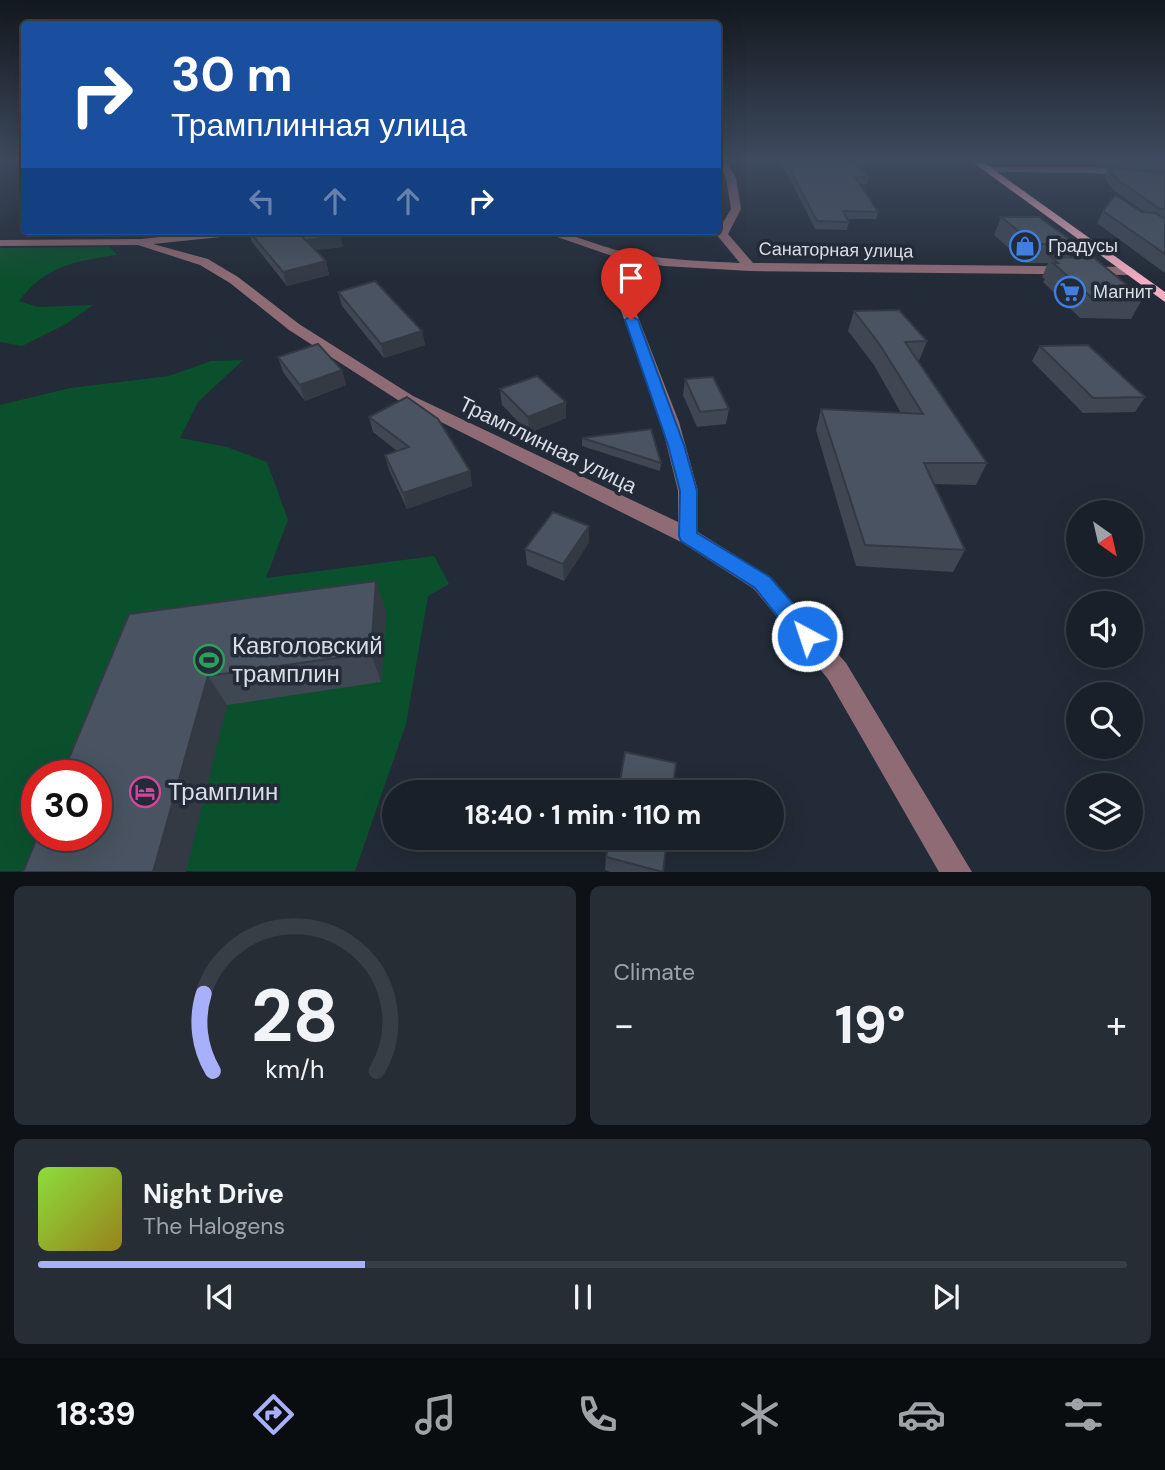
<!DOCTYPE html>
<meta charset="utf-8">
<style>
:root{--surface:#1a2029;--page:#272d35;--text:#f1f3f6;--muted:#9fa3a8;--line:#383e46;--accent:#a8b0fc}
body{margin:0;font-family:"DM Sans",sans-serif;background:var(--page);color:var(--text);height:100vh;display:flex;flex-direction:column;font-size:26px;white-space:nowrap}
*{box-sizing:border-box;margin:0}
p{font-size:23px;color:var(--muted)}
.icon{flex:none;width:38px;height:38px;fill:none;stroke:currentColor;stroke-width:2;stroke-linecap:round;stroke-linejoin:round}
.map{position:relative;height:872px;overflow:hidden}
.side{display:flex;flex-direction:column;gap:14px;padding:14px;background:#0e1217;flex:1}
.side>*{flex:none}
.top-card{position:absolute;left:21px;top:21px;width:700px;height:214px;border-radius:7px;box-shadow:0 7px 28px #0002,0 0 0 2px var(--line);background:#1a4fa0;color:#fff;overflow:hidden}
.needle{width:46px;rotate:146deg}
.buttons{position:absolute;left:1066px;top:500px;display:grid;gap:14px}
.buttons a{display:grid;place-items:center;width:77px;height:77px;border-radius:50%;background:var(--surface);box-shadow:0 7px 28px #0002,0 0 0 2px var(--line);font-size:35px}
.speed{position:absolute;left:21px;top:760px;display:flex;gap:14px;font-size:35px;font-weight:700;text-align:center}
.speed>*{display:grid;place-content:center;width:91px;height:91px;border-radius:50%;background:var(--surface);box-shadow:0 7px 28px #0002,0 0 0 2px var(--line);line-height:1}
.speed .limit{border:10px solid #d22;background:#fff;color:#111}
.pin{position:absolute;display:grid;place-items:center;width:60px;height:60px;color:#fff;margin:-72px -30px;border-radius:50% 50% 50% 0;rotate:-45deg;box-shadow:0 0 7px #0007}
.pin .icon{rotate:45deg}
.me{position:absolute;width:77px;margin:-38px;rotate:320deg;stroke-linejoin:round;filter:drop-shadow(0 0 5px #0008)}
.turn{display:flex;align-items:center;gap:24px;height:147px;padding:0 35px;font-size:32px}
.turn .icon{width:91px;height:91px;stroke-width:2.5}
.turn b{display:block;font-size:49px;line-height:60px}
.lanes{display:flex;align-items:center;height:66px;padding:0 35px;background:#0003;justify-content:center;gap:35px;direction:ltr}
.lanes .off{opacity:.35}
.big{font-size:52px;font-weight:700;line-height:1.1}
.side .widget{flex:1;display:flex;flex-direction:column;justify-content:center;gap:10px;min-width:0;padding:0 24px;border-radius:10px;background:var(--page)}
.side .dial{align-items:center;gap:0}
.dial svg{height:182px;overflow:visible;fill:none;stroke:var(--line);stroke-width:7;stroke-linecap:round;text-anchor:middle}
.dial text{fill:var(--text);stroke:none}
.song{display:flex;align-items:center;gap:21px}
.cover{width:84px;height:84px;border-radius:10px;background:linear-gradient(135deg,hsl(90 70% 55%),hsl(50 70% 35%))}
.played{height:7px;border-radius:4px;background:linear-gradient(90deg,var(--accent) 30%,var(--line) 30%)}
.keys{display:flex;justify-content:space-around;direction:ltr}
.heat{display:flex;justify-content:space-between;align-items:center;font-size:38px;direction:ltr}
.side .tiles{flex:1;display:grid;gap:14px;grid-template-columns:1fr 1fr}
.widget:last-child{grid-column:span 2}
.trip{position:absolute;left:382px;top:780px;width:402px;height:70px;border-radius:35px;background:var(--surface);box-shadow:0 7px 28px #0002,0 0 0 2px var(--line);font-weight:700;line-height:70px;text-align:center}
.tabs{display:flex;height:112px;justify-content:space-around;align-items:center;background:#0a0d10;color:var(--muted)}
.tabs .icon{width:49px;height:49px}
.tabs .on{color:var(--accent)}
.tabs b{font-size:32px;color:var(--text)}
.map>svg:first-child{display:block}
</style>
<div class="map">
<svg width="1165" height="872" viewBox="0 0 1165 872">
<rect width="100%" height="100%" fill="#222b37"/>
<g fill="#0b502d" fill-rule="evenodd">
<path d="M110 247 117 255C75 261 45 266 19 301L38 307 93 305 66 324 22 346 0 342V248Z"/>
<path d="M243 360 198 402 180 438 227 447 267 462 288 520 266 578 434 556 449 584 428 596 406 724 355 871H0V405L70 388 169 376 211 361ZM37 775H96V835H37Z"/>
</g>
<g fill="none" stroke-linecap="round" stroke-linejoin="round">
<g fill="#8f6c75" fill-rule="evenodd">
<path d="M718 159H725L736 178 741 209 728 234 753 263 1130 267 1136 271 1130 275 750 271 664 266 627 260 629 294 679 422 698 491V532L770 577 846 663 972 872H939L828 679 754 589 681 542 401 402 289 330 230 283 200 265 138 245 0 246V240L141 239 216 231H256L250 234 153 244 208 259 238 277 299 324 413 396 678 522V491L661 422 615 294V257L540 231C570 231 596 246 625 252 663 260 702 261 740 263L716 234 731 209 726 178Z"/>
<path d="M984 167H1092L1165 174V180L1092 173 987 172 984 171Z"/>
</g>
<path fill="#f5adc1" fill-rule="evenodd" d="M968 159H979L1165 292V302Z"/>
</g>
<g fill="#3f4753">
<path d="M773 159H849L869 177 867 184H860L878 212 876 219H847L849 222 847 230 815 229 789 177V175Z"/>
<path d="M1092 159H1165V169L1164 171 1096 165Z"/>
<path d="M1108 168 1165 173V273L1097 223 1103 211 1146 213 1113 190 1104 177Z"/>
<path d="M1001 217 1077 245 1070 257 1143 298 1131 319 1080 318 1043 282 1045 279 1042 277 1048 263H1026L994 235Z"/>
<path d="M248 231H336L340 236 343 247 315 250 326 261 329 275 287 286 252 242Z"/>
<path d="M338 292 422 331 425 345 384 358 342 306Z"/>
<path d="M854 311 927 341 919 361H918L987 463 976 485 934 484 965 550 953 572 856 566 816 430 821 409 901 413 874 365 848 331Z"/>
<path d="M1040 346 1145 397 1135 412 1083 413 1032 361Z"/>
<path d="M278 357 342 370 346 385 305 401 283 372Z"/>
<path d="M685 379 729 409 726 424 697 427 683 395Z"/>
<path d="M500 389 566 418 529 433 502 405Z"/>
<path d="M369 417 470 471 472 486 407 509 389 470 385 455 397 451 373 432Z"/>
<path d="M582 438 661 463 660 471 582 446Z"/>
<path d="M589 526V542L564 581 527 565 525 549Z"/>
<path d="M386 611 381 682 227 705 129 614Z"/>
<path d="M606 857 663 872H610L605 870Z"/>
</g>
<g fill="#333a44">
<path d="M340 236 343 247 308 251 305 240Z"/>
<path d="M326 261 329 275 287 286 283 272Z"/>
<path d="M422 331 425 345 384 358 381 344Z"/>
<path d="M342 370 346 385 305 401 300 385Z"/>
<path d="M566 402V418L529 433 528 417Z"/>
<path d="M470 471 472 486 407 509 403 493Z"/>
<path d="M589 526V542L564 581 563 564Z"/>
<path d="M376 581 386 611 381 682 371 653Z"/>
<path d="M208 676 227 705 186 872H153Z"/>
</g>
<g fill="#495361" stroke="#333a44" stroke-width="2">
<path d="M782 159H849L869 177H855L878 212 843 211 849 222 817 221 790 170H794Z"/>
<path d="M1108 168 1165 173V209H1160L1118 180Z"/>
<path d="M1115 195 1142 212 1155 213 1165 219V254L1103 211Z"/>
<path d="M1001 217H1039L1077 245 1035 244Z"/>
<path d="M249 231H297L326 261 283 272Z"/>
<path d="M299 231H336L340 236 305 240Z"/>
<path d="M1051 257 1094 258 1143 298 1091 297 1053 263H1058Z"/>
<path d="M375 281 422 331 381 344 338 292Z"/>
<path d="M899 310 927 341 905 342 987 463H924L965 550 865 545 821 409 923 414 880 345 854 311Z"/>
<path d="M318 344 342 370 300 385 278 357Z"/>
<path d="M1088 345 1145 397 1093 398 1040 346Z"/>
<path d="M537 376 566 402 528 417 500 389Z"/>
<path d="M713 377 729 409 700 412 685 379Z"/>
<path d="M407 397 438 419 470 471 403 493 385 455 409 447 369 417Z"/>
<path d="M651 429 661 463 582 438Z"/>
<path d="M553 512 589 526 563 564 525 549Z"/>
<path d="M376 581 371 653 208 676 153 872H23L38 835H96V775H62L129 614Z"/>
<path d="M625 752 676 763 672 793H618Z"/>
<path d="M610 838H667L663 872 606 857Z"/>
</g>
<linearGradient id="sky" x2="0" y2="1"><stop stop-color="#13181e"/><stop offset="0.57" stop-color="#3e4a5e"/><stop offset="1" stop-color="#3e4a5e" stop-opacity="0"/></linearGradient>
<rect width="1165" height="281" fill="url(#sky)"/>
<path fill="#1a73e8" stroke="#114b97" stroke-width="2" d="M631 316 638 320 684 445 697 491V533L770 577 815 629 818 636 815 643 807 645 799 643 755 588 681 541 679 536 680 491 668 445 625 320Z"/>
<defs>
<g id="shop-ring" transform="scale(1.575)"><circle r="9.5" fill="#222b37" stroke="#3f7fe0" stroke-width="1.5"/><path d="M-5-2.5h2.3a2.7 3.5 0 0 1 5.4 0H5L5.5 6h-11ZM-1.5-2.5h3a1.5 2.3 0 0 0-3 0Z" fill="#3f7fe0"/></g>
<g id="supermarket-ring" transform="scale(1.575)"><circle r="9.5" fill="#222b37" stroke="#3f7fe0" stroke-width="1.5"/><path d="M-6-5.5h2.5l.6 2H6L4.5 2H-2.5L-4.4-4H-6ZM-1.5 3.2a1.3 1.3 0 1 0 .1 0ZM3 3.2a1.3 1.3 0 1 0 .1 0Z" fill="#3f7fe0"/></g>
<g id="stadium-ring" transform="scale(1.575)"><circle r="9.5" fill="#222b37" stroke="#2e9e5b" stroke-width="1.5"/><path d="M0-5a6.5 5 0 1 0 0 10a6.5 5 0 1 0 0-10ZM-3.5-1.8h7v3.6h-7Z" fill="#2e9e5b"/></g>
<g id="hotel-ring" transform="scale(1.575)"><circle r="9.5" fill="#222b37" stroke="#d1479c" stroke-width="1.5"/><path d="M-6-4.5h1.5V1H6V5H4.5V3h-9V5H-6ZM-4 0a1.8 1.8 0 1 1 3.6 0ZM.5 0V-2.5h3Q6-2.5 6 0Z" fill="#d1479c"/></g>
</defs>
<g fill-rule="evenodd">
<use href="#shop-ring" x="1025" y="246"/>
<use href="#supermarket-ring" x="1070" y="292"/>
<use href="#stadium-ring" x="209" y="660"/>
<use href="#hotel-ring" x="145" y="792"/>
</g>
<g text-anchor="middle" stroke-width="7" stroke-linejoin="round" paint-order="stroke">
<g font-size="18" fill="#d9dfe7" stroke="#222b37" text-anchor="start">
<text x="1048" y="252">Градусы</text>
<text x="1093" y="298">Магнит</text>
</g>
<g font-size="18" fill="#d9dfe7" stroke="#222b37">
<text transform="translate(836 250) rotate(1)" y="6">Санаторная улица</text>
</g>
<g font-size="21" fill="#d9dfe7" stroke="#222b37">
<text transform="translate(548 445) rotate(26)" y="7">Трамплинная улица</text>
</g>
<g font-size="24" fill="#d9dfe7" stroke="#222b37" text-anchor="start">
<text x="232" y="654">Кавголовский<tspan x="232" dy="28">трамплин</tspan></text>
<text x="168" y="800">Трамплин</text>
</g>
</g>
</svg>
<div class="buttons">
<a><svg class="needle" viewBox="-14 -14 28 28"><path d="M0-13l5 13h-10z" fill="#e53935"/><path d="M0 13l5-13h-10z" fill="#9fa3a8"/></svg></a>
<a><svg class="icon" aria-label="sound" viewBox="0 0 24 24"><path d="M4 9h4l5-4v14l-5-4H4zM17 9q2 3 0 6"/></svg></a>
<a><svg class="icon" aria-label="search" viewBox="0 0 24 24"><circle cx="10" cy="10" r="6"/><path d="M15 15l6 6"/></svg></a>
<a><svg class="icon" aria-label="layers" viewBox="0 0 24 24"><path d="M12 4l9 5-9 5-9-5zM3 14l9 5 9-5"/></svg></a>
</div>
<div class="speed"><div class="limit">30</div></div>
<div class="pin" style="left:631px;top:320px;background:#d93025"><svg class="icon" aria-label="arrive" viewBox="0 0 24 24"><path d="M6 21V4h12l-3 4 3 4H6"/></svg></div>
<svg class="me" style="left:807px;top:636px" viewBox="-20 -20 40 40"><circle r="17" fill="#1a73e8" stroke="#fff" stroke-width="3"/><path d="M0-11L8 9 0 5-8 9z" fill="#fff"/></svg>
<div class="trip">18:40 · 1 min · 110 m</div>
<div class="top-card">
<div class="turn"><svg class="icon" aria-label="right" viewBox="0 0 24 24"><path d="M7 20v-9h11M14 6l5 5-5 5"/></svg><div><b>30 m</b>Трамплинная улица</div></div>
<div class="lanes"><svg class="icon off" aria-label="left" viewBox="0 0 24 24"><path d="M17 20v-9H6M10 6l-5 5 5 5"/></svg><svg class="icon off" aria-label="ahead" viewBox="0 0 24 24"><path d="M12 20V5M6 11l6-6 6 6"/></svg><svg class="icon off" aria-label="ahead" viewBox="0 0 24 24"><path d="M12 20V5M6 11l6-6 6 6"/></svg><svg class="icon" aria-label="right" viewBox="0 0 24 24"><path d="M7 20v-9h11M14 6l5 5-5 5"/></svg></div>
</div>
</div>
<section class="side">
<div class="tiles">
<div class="widget dial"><svg viewBox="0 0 100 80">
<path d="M14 69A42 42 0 1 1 86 69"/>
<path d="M14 69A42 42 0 0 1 10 35" stroke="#a8b0fc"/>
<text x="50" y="56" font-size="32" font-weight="700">28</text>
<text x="50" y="72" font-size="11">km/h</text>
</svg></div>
<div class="widget"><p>Climate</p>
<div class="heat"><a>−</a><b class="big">19°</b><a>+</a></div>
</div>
<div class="widget">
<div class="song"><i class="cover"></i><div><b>Night Drive</b><p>The Halogens</p></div></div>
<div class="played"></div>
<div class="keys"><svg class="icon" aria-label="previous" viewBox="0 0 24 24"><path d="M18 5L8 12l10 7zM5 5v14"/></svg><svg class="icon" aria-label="pause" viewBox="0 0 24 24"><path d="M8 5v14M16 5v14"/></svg><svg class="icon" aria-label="next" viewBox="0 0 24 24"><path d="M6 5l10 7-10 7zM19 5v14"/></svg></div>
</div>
</div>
</section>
<nav class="tabs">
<b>18:39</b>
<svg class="icon on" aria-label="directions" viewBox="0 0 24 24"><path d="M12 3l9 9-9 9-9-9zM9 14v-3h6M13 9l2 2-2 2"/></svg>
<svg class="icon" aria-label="music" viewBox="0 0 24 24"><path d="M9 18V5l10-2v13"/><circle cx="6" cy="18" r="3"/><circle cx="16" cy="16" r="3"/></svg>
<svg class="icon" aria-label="phone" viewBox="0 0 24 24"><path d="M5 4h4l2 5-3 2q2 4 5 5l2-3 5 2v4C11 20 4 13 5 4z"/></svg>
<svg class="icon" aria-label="climate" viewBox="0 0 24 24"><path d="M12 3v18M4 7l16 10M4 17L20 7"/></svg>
<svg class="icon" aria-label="car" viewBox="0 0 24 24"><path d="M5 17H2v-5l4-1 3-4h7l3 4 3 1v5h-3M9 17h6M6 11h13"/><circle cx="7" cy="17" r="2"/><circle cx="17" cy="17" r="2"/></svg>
<svg class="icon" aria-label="filters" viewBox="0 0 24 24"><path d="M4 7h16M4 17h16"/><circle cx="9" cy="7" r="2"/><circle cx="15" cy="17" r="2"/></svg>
</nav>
